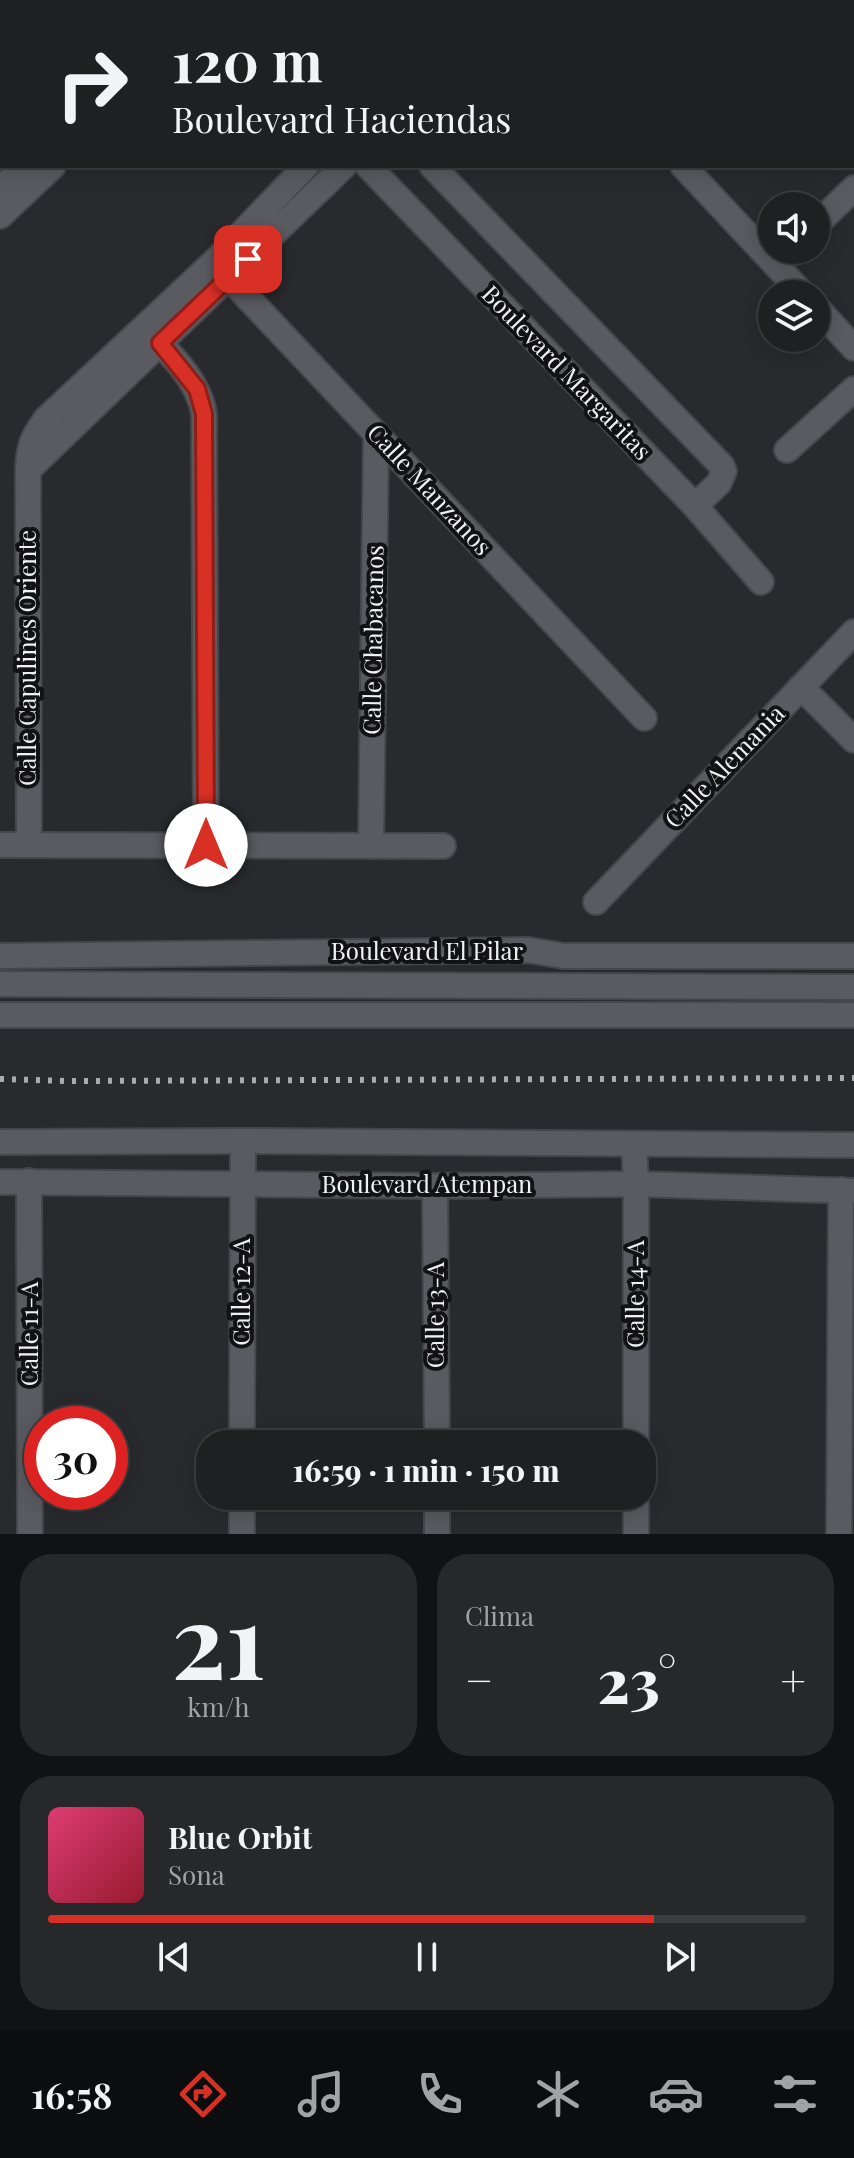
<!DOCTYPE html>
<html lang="es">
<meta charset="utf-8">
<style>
:root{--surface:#1e2022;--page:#26282a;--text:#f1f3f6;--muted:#a1a3a5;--line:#3c3e40;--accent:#d93025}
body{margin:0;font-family:"Playfair Display",serif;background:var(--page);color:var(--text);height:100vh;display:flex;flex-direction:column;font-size:30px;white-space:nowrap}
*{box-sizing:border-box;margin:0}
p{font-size:26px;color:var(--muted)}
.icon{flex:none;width:44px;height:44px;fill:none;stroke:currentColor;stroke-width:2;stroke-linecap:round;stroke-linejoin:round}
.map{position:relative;height:1534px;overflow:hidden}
.drawer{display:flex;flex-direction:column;gap:20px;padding:20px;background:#101213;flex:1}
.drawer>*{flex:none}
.top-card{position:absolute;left:0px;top:0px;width:854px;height:168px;box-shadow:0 4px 20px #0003,0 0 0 2px var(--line);background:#1e2022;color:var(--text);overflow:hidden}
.controls{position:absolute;left:758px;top:192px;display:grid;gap:16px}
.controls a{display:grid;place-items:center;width:72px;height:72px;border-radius:50%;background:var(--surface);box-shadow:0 4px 20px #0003,0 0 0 2px var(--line);font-size:40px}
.speed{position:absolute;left:24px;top:1406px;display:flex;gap:16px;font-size:40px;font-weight:700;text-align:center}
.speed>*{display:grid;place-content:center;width:104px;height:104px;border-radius:50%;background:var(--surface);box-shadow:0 4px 20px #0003,0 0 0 2px var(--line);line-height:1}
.speed .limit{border:12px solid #d22;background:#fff;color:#111}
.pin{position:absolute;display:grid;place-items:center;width:68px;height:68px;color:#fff;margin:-34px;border-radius:16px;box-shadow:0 4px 12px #0006}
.me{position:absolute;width:88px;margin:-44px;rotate:0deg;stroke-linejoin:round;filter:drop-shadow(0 0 6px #0008)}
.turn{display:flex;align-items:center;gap:28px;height:168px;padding:0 40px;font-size:36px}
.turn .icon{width:104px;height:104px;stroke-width:2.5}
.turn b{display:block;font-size:56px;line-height:68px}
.big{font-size:60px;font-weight:800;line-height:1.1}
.drawer .card{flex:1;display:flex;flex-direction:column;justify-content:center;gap:12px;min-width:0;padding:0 28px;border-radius:32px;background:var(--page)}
.drawer .dial{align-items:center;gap:0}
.dial b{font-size:104px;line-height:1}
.song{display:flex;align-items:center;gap:24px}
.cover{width:96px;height:96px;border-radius:12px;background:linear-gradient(135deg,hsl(340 70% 55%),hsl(350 70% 35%))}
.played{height:8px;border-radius:4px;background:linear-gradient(90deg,var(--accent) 80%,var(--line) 80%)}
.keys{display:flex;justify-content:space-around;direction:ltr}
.heat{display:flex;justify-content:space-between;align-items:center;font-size:44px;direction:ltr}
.drawer .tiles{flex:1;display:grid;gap:20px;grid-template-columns:1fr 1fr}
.card:last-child{grid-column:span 2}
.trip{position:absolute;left:196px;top:1430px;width:460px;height:80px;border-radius:32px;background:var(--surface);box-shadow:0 4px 20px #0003,0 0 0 2px var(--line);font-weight:800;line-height:80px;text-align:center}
.tabs{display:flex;height:128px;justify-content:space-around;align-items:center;background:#0c0d0e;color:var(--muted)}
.tabs .icon{width:56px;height:56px}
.tabs .current{color:var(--accent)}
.tabs b{font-size:36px;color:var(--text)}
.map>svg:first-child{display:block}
</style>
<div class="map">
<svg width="854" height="1534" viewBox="0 0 854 1534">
<rect width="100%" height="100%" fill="#282a2e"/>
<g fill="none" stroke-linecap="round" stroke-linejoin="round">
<g stroke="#46474b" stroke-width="28">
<g id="minor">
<path d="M59 0 61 2"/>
<path d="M273 0 275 2"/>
<path d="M433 0 435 2"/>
<path d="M195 2 197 0"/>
<path d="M222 2 224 0"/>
<path d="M467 2 469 0"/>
<path d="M519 2 522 0"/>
<path d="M776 2 778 0"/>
<path d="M368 166 695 506 761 582"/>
<path d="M432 166 722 466 724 471 719 483 695 506"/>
<path d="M683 166 803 294"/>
<path d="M0 190 25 166"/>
<path d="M0 216 53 166"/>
<path d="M816 225 854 188"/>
<path d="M214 262 644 718"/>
<path d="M816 307 854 348"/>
<path d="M144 328C168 351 199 380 204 414L206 845"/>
<path d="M787 450 854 389"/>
<path d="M28 470 344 166"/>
<path d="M801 687 854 740"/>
<path d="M0 845 443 846"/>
<path d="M29 845 28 470C29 446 32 438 46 419L214 262 306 166"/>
<path d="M371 846 376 434"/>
<path d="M596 902 854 632"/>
<path d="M0 956 528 950 564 956H854"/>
<path d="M0 984 854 987"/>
<path d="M0 1015H854"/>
<path d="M0 1142 243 1141 854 1145"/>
<path d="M634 1144 636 1184V1444"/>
<path d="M29 1181 30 1534"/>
<path d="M0 1182 435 1186 636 1184 854 1191"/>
<path d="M435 1186 437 1444"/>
<path d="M242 1444 243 1141"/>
<path d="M437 1496V1534"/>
<path d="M242 1534V1496"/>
<path d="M636 1534V1496"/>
<path d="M839 1534 841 1190"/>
</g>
</g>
<use href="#minor" stroke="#5a5b61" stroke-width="24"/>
<path stroke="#abacaf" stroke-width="6" stroke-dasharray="4 8" stroke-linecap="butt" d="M0 1079 68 1081 854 1078"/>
</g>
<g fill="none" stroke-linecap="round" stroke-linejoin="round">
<g stroke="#8d1f18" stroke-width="20">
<path id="route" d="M206 845 204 414 197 389 160 343 248 259"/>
</g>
<use href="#route" stroke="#d93025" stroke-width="14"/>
</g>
<g text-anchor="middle" stroke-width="8" stroke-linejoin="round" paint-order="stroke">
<g font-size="24" fill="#eff0f3" stroke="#121214">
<text transform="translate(566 373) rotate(46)" y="8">Boulevard Margaritas</text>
<text transform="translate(429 490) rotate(47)" y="8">Calle Manzanos</text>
<text transform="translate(374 640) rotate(-89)" y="8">Calle Chabacanos</text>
<text transform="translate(28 658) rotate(-90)" y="8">Calle Capulines Oriente</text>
<text transform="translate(725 767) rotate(-46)" y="8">Calle Alemania</text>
<text x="427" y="960">Boulevard El Pilar</text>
<text x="427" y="1193">Boulevard Atempan</text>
<text transform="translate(242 1292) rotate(-90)" y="8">Calle 12-A</text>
<text transform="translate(636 1294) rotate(-90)" y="8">Calle 14-A</text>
<text transform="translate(436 1315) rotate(-90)" y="8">Calle 13-A</text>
<text transform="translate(30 1334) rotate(-90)" y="8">Calle 11-A</text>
</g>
</g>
</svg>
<div class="controls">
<a><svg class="icon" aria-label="sound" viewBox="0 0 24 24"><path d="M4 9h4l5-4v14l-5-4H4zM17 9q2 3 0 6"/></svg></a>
<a><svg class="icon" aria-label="layers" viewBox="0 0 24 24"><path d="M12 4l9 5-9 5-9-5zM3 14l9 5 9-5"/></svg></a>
</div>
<div class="speed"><div class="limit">30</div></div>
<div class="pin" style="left:248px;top:259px;background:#d93025"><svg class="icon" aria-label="arrive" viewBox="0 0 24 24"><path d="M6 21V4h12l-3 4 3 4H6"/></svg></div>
<svg class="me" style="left:206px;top:845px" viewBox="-20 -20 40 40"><circle r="19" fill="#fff"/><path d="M0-13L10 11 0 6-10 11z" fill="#d93025"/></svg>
<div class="trip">16:59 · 1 min · 150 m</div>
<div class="top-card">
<div class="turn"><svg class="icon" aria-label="right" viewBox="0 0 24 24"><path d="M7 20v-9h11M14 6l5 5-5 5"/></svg><div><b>120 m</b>Boulevard Haciendas</div></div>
</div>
</div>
<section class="drawer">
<div class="tiles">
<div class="card dial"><b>21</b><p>km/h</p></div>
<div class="card"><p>Clima</p>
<div class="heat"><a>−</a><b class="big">23°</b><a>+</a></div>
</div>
<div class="card">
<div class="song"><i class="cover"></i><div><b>Blue Orbit</b><p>Sona</p></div></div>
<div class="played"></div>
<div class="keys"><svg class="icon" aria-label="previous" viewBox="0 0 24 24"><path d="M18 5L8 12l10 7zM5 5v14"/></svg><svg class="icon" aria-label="pause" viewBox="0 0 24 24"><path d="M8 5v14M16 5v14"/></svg><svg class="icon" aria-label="next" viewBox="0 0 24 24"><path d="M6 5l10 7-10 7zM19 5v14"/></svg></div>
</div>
</div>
</section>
<nav class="tabs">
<b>16:58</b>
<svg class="icon current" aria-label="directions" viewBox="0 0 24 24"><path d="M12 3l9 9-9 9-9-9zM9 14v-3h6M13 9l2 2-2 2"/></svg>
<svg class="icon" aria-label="music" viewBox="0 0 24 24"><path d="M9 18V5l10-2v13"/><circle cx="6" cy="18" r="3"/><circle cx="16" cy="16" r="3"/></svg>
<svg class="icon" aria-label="phone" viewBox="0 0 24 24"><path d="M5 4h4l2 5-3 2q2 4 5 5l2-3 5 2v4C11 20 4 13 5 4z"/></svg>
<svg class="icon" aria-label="climate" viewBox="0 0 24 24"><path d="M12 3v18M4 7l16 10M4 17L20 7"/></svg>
<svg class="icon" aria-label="car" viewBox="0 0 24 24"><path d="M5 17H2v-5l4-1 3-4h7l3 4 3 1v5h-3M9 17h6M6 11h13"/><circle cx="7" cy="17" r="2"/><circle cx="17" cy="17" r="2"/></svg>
<svg class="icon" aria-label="filters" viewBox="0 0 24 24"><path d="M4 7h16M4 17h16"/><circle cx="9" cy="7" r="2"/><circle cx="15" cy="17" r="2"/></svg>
</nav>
